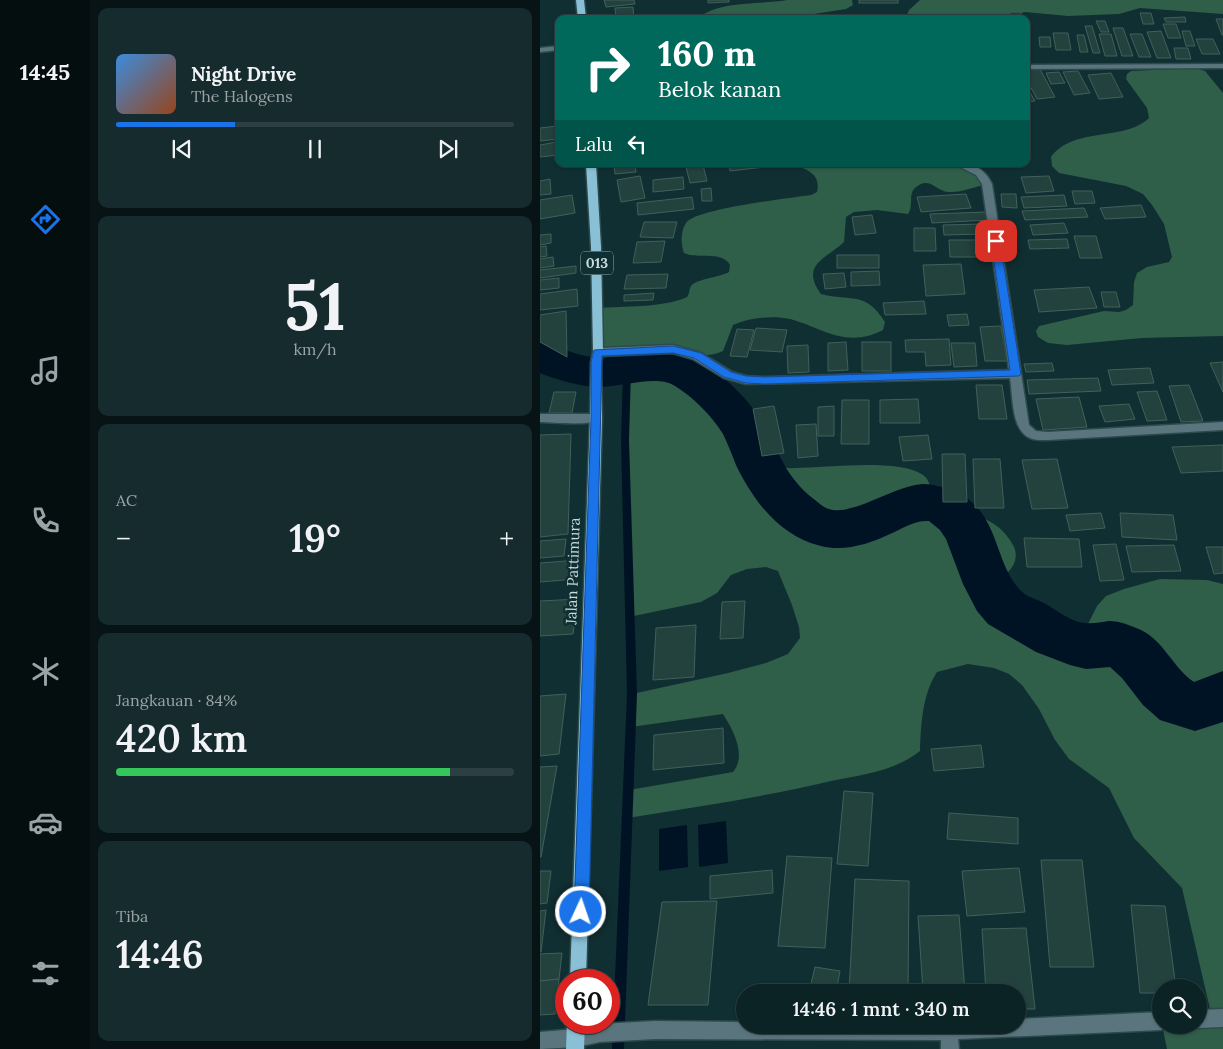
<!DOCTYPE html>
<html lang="id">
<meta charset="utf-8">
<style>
:root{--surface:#0c2326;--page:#152b2e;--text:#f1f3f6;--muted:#9aa4a7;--line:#2c4043;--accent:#1a73e8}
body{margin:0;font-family:Lora,serif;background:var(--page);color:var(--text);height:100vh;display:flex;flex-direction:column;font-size:19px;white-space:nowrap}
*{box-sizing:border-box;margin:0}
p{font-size:16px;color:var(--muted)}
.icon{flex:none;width:28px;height:28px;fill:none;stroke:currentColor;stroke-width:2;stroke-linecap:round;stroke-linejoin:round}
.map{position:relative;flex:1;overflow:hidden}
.drawer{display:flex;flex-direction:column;gap:8px;padding:8px;background:#071315;width:450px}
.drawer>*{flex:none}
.banner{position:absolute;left:15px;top:15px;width:475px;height:152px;border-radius:10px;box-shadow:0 1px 4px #0004,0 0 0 1px var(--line);background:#00695c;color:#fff;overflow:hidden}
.tools{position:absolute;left:612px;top:979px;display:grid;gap:10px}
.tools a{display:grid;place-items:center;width:55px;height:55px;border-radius:50%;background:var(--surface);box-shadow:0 1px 4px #0004,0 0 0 1px var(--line);font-size:25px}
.speed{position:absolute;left:15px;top:969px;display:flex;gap:10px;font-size:25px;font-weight:700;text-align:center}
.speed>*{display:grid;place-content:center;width:65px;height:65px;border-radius:50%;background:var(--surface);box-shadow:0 1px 4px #0004,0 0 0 1px var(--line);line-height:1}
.speed .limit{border:8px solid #d22;background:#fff;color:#111}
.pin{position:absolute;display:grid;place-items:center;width:42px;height:42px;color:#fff;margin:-21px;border-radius:10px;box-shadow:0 2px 8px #0006}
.me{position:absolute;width:55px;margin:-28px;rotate:3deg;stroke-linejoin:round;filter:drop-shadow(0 0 4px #0008)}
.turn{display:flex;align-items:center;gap:18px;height:105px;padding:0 20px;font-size:22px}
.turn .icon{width:65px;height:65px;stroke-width:2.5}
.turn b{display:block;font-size:35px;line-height:42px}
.then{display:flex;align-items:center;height:48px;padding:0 20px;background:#0003;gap:10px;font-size:19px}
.big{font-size:38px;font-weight:600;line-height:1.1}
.drawer .card{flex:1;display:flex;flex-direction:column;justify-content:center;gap:8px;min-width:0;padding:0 18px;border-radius:10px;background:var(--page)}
.drawer .dial{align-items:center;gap:0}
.dial b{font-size:65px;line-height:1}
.song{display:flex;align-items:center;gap:15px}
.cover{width:60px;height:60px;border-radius:8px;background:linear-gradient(135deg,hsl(210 70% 55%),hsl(20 70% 35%))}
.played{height:5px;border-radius:2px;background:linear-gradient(90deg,var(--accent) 30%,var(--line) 30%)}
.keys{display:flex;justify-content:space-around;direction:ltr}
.heat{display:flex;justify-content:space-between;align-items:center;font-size:28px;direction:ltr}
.charge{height:8px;border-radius:4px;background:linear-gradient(90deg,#34c759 84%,var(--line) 0)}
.trip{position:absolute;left:196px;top:984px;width:290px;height:50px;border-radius:25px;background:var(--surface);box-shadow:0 1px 4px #0004,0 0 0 1px var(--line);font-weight:600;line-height:50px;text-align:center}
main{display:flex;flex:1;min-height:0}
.tabs{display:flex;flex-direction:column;width:90px;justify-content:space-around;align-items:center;background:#050e0f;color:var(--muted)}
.tabs .icon{width:35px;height:35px}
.tabs .current{color:var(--accent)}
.tabs b{font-size:22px;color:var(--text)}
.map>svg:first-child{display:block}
</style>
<main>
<nav class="tabs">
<b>14:45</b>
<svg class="icon current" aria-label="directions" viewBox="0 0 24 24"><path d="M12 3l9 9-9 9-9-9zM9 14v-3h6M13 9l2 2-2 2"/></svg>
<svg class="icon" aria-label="music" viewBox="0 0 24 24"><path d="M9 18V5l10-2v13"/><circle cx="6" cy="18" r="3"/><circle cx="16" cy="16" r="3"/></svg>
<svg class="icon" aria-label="phone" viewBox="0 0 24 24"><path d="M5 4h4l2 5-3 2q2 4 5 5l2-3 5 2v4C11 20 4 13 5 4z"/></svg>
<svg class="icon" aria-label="climate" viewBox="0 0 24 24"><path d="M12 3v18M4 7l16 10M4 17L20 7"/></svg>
<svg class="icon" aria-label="car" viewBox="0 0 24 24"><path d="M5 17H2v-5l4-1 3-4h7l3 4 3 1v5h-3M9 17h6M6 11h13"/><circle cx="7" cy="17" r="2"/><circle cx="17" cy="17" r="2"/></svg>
<svg class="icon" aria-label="filters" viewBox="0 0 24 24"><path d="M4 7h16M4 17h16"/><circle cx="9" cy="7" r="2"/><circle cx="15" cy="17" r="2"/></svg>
</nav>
<section class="drawer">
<div class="card">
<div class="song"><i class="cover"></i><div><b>Night Drive</b><p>The Halogens</p></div></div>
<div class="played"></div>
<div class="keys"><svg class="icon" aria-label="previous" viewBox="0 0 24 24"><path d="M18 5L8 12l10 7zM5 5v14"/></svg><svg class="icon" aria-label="pause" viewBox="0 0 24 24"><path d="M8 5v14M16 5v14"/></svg><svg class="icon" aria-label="next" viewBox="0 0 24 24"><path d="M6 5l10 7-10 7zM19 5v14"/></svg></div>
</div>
<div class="card dial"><b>51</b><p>km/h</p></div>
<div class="card"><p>AC</p>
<div class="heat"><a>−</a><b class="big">19°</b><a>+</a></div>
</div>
<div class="card"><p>Jangkauan · 84%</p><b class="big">420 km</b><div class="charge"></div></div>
<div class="card"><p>Tiba</p><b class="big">14:46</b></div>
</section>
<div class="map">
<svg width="683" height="1049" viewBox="0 0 683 1049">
<rect width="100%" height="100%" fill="#102f32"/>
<g fill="#2f5e49">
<path d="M247 0H312L313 5 306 9 242 19H157C178 0 219 5 247 0Z"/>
<path d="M380 0H683V14L600 8 579 14 528 16 485 12 477 14 468 19H368L366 17 369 10Z"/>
<path d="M655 68 665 71 683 93V336L602 338 527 345 508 343 498 337 496 331 499 326 564 311 579 312 586 310 593 305 594 282 597 273 607 267 629 262 632 257 624 224 612 205 603 194 586 186 519 173 512 166 511 157C534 126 584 142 609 118L607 108 586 79 587 74 591 71Z"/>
<path d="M255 164H419L435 168 447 184C434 187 421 193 408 192 396 191 389 175 375 188 368 194 374 206 368 214L337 210 314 212 306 217 304 242C288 258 259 264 281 294 311 302 325 290 345 322L343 330C306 349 283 328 250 319 232 315 209 318 193 325L183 351C165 360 151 351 133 350 109 347 82 351 58 352L57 308C83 306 123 308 147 297 150 293 149 289 151 286 156 279 181 277 189 272L190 265C182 250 158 260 144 253 141 244 140 232 146 223 154 209 251 198 271 195L277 192C281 173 267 171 255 164Z"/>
<path d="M112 366C163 368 201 417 217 461 229 464 243 469 255 468 286 468 358 458 383 475 392 481 390 493 391 503 422 511 459 515 474 547 478 556 475 565 468 572 463 577 454 579 448 583L464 608 524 641 544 632 557 606 566 596 584 589 620 579 667 580 683 584V1049H627L622 1025H659V1019L672 1018 642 888 594 838 569 788 529 759 515 740 499 709 482 685 469 674 454 668 428 664 397 672C382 695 381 725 380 751 355 771 322 775 291 781 224 797 156 807 88 818L89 790 193 772C207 755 193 730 183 714L91 727 92 694 188 673 226 663 248 654 260 638 259 627 252 605 238 571 226 567 207 569 191 575 177 593 161 602 89 617 85 440 87 370Z"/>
</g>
<g fill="#001324">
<path d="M186 821 188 863 159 867 158 825Z"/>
<path d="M147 825 148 867 119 871V829Z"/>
</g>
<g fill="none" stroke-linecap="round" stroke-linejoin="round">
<path fill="#001324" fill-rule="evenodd" d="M87 367 91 370 89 440 97 694 84 1049H72L87 694 81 440 83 370Z"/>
<path fill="#001324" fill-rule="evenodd" d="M0 341C19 346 34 356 55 357 95 360 130 342 168 366 188 380 207 398 220 419 239 450 244 477 275 500 279 503 284 508 289 509 311 517 356 485 383 484 393 484 402 487 411 490 461 508 452 563 482 592 489 598 497 599 504 603 517 610 530 622 545 623 553 624 561 622 569 621 580 621 592 626 601 630 624 641 633 668 654 682L683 671V722L655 731 620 720 603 705 582 678 570 667 546 669 530 665 496 652 448 624 437 611 423 584 406 539 400 530 389 521C375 520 363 528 350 534 329 544 304 552 281 546 240 536 214 502 196 465 192 455 188 444 183 434 172 416 153 397 135 386 116 374 79 388 57 387 38 386 19 380 2 374L0 373Z"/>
</g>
<g fill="#23413d" stroke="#41605b">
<path d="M64 0H94L95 4 66 7Z"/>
<path d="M168 0H189V2L168 3Z"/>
<rect x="319" y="0" width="39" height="3"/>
<path d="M93 7 94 19H76L75 8Z"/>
<path d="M470 12H481L480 19H469Z"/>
<path d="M600 13H611L614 24H603Z"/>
<path d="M645 17 646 22H626L624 18Z"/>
<path d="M676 19H683V35H682Z"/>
<path d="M556 21H565L569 32H561Z"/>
<path d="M623 24H636L641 38H628Z"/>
<path d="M545 26H552L560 53H553Z"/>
<path d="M573 28H583L593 56H582Z"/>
<path d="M621 31 631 58H617L607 32Z"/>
<path d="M642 31H650L655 46H646Z"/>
<path d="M513 33H528L531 50H516Z"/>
<path d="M559 34H571L577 56H565Z"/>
<path d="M590 34H602L611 57H599Z"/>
<path d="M537 35H544L548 52H540Z"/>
<path d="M499 37H510L511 47H500Z"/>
<path d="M656 39H673L680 54H662Z"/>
<path d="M634 48H648L651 59H636Z"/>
<path d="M500 69 515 97 497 99 486 78V70Z"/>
<path d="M538 71 550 93 534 95 523 72Z"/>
<path d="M519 72 525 83 511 84 506 73Z"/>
<path d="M571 73 583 97 559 99 548 75Z"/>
<path d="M486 85 495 101 486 102Z"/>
<path d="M18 126 19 139 0 141V128Z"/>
<path d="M17 142 18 155 0 157V145Z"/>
<path d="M74 164H95L96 172 75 174Z"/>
<path d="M189 164H233L234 166 190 171Z"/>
<path d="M163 165 167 181 150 183 146 167Z"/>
<path d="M100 176 105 198 81 202 77 180Z"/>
<path d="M509 176 514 191 486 193 481 177Z"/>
<path d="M143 177 144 189 113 192V180Z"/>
<path d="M10 179 11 194 0 195V181Z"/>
<path d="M171 188 172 201H162L161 189Z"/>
<path d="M532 191H552L555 203 535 204Z"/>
<path d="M426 194 431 208 381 212 377 197Z"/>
<path d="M461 194H476L477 208 462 207Z"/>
<path d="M32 195 35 213 0 219V200Z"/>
<path d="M524 195 527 206 484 208 481 197Z"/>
<path d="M152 197 154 209 98 215 97 203Z"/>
<path d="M601 205 606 217 565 219 560 208Z"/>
<path d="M544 208 548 217 485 220 482 211Z"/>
<path d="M446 212 448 220 392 223 390 214Z"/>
<path d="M332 215 336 233 315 235 312 217Z"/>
<path d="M104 222H137L133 238 100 237Z"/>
<path d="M524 223 528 233 493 235 490 225Z"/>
<path d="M442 224 444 234 404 235 403 225Z"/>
<path d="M374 228H395L396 251H374Z"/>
<path d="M11 234V243L0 245V235Z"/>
<path d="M534 236H556L562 258H540Z"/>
<path d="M527 239 529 248 490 249 488 240Z"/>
<path d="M409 240H449L451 257H410Z"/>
<path d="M125 241 121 262 93 263 97 242Z"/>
<path d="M6 246 7 256 0 257V247Z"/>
<rect x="297" y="255" width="42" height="13"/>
<path d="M13 257 14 266 0 268V259Z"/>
<path d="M421 264 425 294 386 296 383 265Z"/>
<path d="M36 266V273L0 278V270Z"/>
<path d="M339 271 340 285 311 286V272Z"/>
<path d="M304 273 306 287 285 289 283 274Z"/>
<path d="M128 274 126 288 84 289 87 275Z"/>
<path d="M19 278V288L0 290V280Z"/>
<path d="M549 287 557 308 499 312 494 290Z"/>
<path d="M37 289 38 306 0 310V294Z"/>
<path d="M561 292H576L580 307H564Z"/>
<path d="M114 293 113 300 84 301V295Z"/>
<path d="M384 301 386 314 345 315 343 303Z"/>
<path d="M26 311 27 357 0 342V315Z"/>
<path d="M427 314 429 325 409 326 407 315Z"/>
<path d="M461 326 467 361H445L440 327Z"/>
<path d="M216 328 247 330 242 352 210 350Z"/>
<path d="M197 329 214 330 207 357 190 356Z"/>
<path d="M409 339 411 365 386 366 385 352H366L365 340Z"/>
<path d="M306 342 308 370 288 371V343Z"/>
<rect x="322" y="342" width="29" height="29"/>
<path d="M411 343H435L437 366 414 367Z"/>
<path d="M268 345 269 372 248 373 247 346Z"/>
<path d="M683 362V392L670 363Z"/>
<path d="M512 363 514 371 486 372 484 364Z"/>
<path d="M610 368 614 383 572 385 568 370Z"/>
<path d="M558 378 561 391 489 394 487 380Z"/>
<path d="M436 385H462L467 419H439Z"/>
<path d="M649 385 663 421 641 422 629 386Z"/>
<path d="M617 391 627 420 607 421 597 392Z"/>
<path d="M14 392H36L32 413H9Z"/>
<path d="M539 397 547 427 503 430 496 399Z"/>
<path d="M378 399 380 423H340V400Z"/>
<path d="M302 400H329V444H301Z"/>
<path d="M589 404 595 419 565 422 559 406Z"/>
<path d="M234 406 244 453 222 456 213 409Z"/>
<path d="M294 406V436H278V407Z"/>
<path d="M276 424 278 456 258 458 256 425Z"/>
<path d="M31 434 28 534 0 537V435Z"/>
<path d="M388 435 392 459 363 461 359 437Z"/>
<path d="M683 445V471L641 473 632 447Z"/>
<path d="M402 454H425L427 502H403Z"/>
<path d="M433 459H460L464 508H435Z"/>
<path d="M517 459 528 508 492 509 482 460Z"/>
<path d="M561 513 565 528 530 531 526 515Z"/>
<path d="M580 513 633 515 637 540 582 537Z"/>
<path d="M484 538 539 539 542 567H487Z"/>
<path d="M26 539 24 556 0 558V541Z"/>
<path d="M576 544 584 580 560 581 553 545Z"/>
<path d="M634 545 641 571 592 572 586 546Z"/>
<path d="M666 547H683V573L674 574Z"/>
<path d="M39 560 37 579 0 582V563Z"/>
<path d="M38 599 33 634 0 636V601Z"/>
<path d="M205 601 203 638 180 639 182 602Z"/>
<path d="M156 625 154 677 113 680 116 628Z"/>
<path d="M26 694 19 754 0 756V696Z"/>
<path d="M183 728 184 763 113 770 114 735Z"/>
<path d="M441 745 444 767 394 771 391 749Z"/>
<path d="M17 766 1 857H0V767Z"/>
<path d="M304 791 333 793 328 866 297 864Z"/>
<path d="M409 813 478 818V844L407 839Z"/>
<path d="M247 856 292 858 285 948 238 946Z"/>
<path d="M501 860H542L554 967H510Z"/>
<path d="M479 868 485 912 427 916 422 871Z"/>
<path d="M232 870 233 893 170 899V876Z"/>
<path d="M0 871H11L7 903 0 904Z"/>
<path d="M315 879 369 881 368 992H309Z"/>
<path d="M177 901 168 1005H108L122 902Z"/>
<path d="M591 905 625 906 636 988H621V993H600Z"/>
<path d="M6 910 1 952H0V911Z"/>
<path d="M419 915 425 992H383L378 916Z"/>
<path d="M486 928 495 1009H478V992H446L442 929Z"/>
<path d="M22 953 19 979 0 981V954Z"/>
<path d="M275 967 300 971 296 992H269Z"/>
<path d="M19 979 15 1014 0 1015V981Z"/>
</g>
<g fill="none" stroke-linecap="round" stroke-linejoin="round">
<g stroke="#2d4a4d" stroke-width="3">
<g id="minor">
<path d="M19 46V50L0 52V48Z"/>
<path d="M683 64V68L486 69V65Z"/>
<path d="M414 164C431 163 444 167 452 184L489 425 496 431 508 432 683 422V430L508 440C502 440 494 441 488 437 471 427 473 396 470 378L206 384 184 378 153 359 133 353 58 356 53 352 58 348 133 345 161 353 192 372 206 376 225 377 469 370 442 184 436 175Z"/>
<path d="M0 414H56L62 418C54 427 13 422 0 422Z"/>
<path d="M683 1009V1027L659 1028 653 1025H659V1010Z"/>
<path d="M621 1012V1025H628L621 1030 418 1039 419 1049H401V1040L115 1039 60 1042 36 1047 0 1049V1032L36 1029 60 1024 115 1021 205 1022V1025H478V1019Z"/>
</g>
</g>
<g stroke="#2d4a4d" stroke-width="3">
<g id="major">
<path d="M36 0H44L46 19H38Z"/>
<path d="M46 164H56L61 247 63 352 61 362 62 418 46 980H30L50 418 51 362 53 352 51 247Z"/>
<path d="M27 1022H45L44 1049H26Z"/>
</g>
</g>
<use href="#minor" fill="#5b757f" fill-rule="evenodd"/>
<use href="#major" fill="#89c0d6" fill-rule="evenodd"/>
</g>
<path fill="#1a73e8" stroke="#114b97" d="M456 238 460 241 481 374 479 376 225 384 206 383 184 377 154 358 133 353 62 356 49 912 46 917 41 920 36 917 34 912 51 418V362L54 350 133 346 161 353 191 372 206 376 225 377 470 370 451 241Z"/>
<g text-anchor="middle" stroke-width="5" stroke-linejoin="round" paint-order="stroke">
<rect fill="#102f32" stroke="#91a7a8" stroke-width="1" x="41" y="251.5" width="32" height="23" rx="4"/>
<g font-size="14" font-weight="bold" fill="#c8dadb">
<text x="57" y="268">013</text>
</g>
<g font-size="15" fill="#c8dadb" stroke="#102f32">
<text transform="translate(33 571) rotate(-88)" y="5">Jalan Pattimura</text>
</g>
</g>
</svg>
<div class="tools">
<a><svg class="icon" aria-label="search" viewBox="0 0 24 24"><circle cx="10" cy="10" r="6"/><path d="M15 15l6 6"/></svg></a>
</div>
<div class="speed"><div class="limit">60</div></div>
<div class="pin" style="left:456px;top:241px;background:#d93025"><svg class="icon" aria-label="arrive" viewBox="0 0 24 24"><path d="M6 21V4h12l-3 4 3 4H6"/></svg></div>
<svg class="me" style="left:41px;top:912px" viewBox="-20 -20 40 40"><circle r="17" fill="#1a73e8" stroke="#fff" stroke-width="3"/><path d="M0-11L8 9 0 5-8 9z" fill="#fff"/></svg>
<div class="trip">14:46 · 1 mnt · 340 m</div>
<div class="banner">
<div class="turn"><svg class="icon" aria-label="right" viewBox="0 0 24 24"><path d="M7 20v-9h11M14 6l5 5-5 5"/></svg><div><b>160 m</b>Belok kanan</div></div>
<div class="then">Lalu<svg class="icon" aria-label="left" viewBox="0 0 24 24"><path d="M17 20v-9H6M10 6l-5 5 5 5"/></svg></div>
</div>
</div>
</main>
